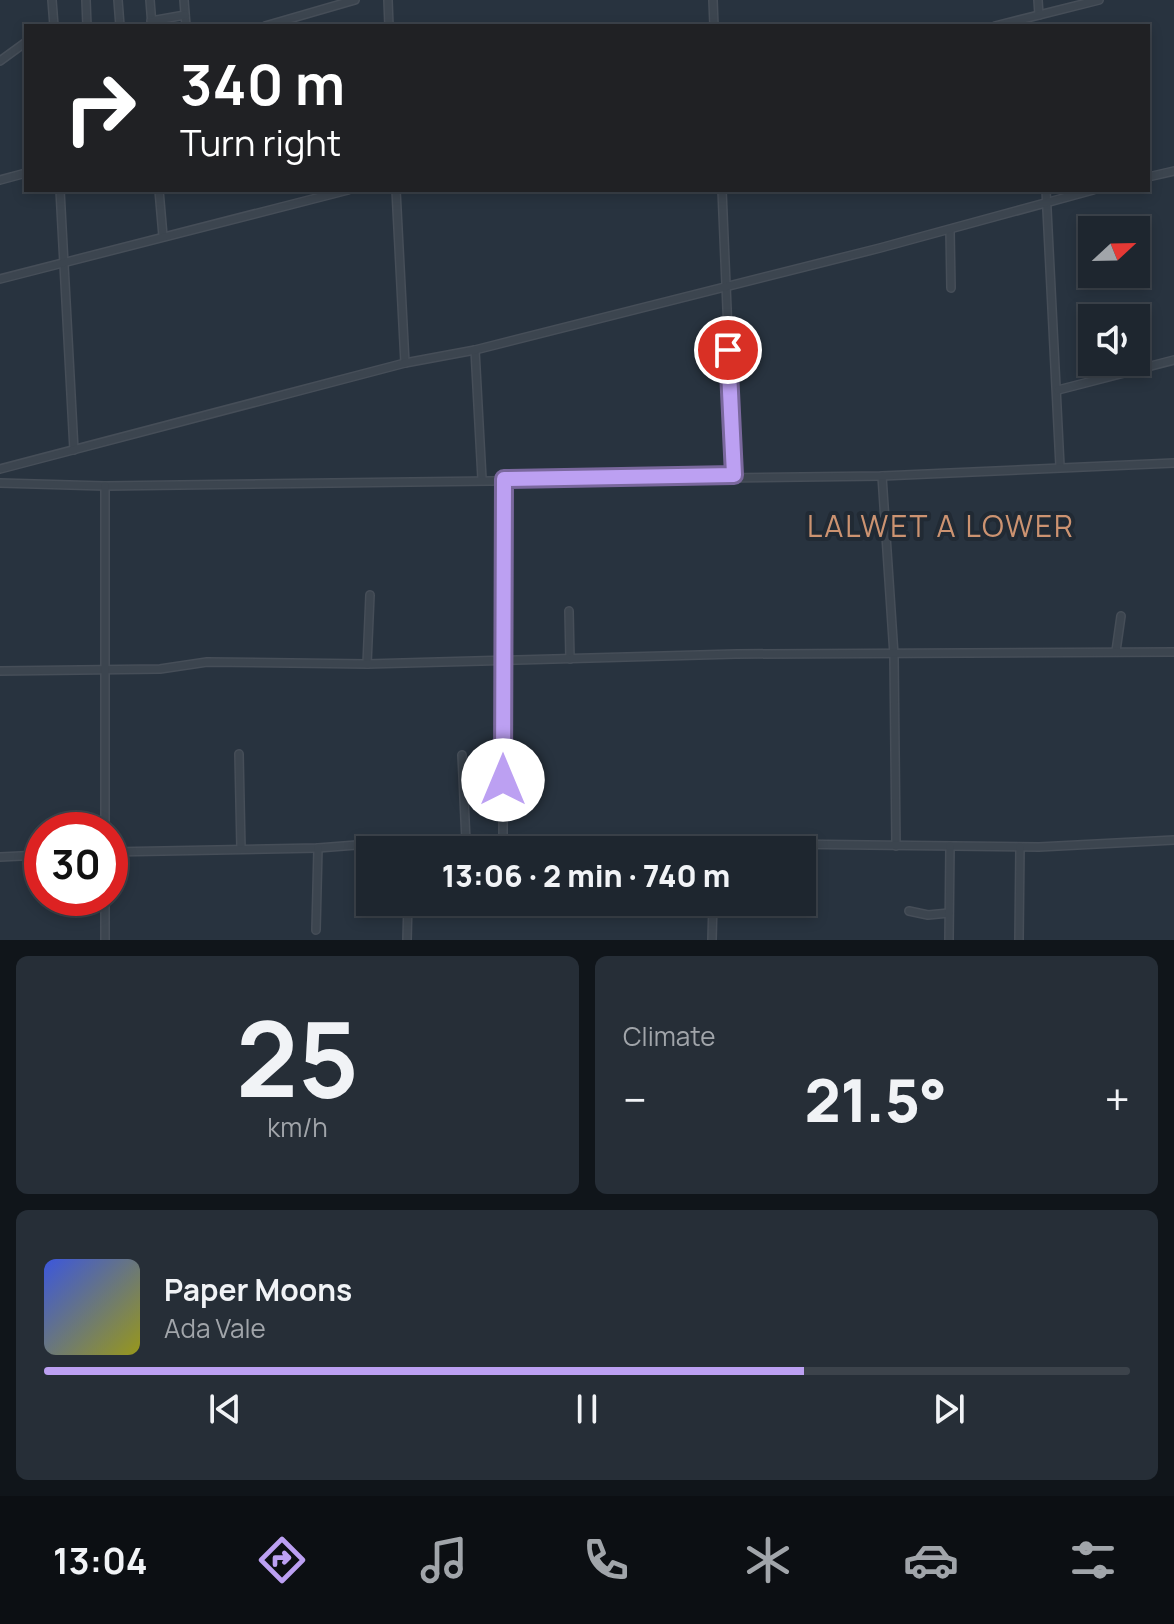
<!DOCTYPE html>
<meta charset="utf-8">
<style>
:root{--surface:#1e262f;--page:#262e37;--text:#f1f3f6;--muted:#a1a5aa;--line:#3c434b;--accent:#bca0f2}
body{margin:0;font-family:Manrope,sans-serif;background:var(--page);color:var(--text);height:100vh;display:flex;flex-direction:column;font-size:30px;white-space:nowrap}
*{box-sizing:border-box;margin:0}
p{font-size:26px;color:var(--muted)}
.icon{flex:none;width:44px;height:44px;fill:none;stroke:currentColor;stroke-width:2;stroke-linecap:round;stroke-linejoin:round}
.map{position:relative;height:940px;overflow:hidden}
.sheet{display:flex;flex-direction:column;gap:16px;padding:16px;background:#10151a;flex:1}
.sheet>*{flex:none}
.guide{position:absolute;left:24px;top:24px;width:1126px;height:168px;border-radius:0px;box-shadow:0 4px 12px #0003,0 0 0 2px var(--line);background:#202124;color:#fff;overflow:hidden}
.needle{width:52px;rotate:68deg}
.buttons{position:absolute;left:1078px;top:216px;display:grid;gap:16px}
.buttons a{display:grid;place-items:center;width:72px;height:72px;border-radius:0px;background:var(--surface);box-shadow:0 4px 12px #0003,0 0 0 2px var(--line);font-size:40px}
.speed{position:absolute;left:24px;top:812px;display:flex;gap:16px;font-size:40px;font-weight:700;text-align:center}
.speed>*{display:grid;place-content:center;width:104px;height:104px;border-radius:50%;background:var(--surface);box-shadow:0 4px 12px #0003,0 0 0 2px var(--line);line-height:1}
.speed .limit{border:12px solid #d22;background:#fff;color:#111}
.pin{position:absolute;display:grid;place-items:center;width:68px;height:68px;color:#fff;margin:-34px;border:4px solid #fff;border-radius:50%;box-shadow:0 2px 8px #0007}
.me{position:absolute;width:88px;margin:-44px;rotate:0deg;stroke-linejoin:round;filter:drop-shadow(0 0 6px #0008)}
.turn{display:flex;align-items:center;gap:28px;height:168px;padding:0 24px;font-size:36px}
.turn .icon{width:104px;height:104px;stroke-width:2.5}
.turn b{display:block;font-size:56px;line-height:68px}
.big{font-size:60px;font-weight:800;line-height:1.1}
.sheet .tile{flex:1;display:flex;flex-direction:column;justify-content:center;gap:12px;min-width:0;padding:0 28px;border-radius:12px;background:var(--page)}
.sheet .dial{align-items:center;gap:0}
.dial b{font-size:104px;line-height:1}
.song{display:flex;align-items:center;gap:24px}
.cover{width:96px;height:96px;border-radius:12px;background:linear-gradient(135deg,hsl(230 70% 55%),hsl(60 70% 35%))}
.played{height:8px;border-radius:4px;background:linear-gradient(90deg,var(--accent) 70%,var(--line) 70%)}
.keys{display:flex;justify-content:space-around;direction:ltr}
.heat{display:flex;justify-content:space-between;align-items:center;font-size:44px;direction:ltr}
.sheet .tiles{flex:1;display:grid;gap:16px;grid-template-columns:1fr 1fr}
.tile:last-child{grid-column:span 2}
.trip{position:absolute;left:356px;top:836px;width:460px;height:80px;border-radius:0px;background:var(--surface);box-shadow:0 4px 12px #0003,0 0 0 2px var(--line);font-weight:800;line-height:80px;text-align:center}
.menu{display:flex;height:128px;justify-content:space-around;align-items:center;background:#0c0f13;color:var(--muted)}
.menu .icon{width:56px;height:56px}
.menu .selected{color:var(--accent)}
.menu b{font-size:36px;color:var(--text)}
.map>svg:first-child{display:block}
</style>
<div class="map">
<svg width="1174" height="940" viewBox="0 0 1174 940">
<rect width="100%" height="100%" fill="#28333f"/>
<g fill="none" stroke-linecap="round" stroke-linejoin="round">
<g stroke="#464e58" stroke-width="10">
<g id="street">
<path d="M52 0 54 26"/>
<path d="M86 0 87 26"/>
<path d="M118 0 120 26"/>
<path d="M150 0 152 26"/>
<path d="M184 0 186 26"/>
<path d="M388 0 389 26"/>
<path d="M713 0 714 26"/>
<path d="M1038 0 1039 15"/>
<path d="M151 21 185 15"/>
<path d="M265 26 355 0"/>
<path d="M995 26 1099 0"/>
<path d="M0 61 26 42"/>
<path d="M1148 177 1174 171"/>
<path d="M0 180 26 173"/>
<path d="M60 190 74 450"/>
<path d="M159 190 163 236"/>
<path d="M396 190 405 363"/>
<path d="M722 190 734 475"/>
<path d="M1046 190 1060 466"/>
<path d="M950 230 951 288"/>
<path d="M0 279 348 190"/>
<path d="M475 350 482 479"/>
<path d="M1058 390 1174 360"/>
<path d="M0 469 405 363 475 350 880 248 1093 190"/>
<path d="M882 476 894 655 896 846"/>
<path d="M0 483 105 486 882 476 1174 463"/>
<path d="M569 611 570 659"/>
<path d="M1116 651 1121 616"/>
<path d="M367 664 370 595"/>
<path d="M0 671 160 669 207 662 367 664 736 654 1174 652"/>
<path d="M239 754 241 849"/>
<path d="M462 755 466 841"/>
<path d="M105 830V486"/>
<path d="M503 841 504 479"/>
<path d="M110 852 318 848 421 840 1039 847 1174 840"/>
<path d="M0 857 42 855"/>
<path d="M408 911H492"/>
<path d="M909 911 928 915 949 913"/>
<path d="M316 930 318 848"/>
<path d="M105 940V898"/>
<path d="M407 940 408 902"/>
<path d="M712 940 713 902"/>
<path d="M949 940 950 846"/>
<path d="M1019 940 1020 847"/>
</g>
</g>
<use href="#street" stroke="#3c454f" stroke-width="7"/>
</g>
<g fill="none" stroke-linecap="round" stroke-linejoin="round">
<g stroke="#7a689d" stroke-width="20">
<path id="route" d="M503 780 504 479 734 475 728 350"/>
</g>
<use href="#route" stroke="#bca0f2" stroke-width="14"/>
</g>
<g text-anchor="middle" stroke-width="8" stroke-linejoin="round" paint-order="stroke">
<g font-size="30" letter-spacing="2" fill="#cc9371" stroke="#212a34">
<text x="941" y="537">LALWET A LOWER</text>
</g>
</g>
</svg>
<div class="buttons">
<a><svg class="needle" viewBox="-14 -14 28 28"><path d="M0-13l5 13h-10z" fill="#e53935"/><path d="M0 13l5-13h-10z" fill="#a1a5aa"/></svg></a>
<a><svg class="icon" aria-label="sound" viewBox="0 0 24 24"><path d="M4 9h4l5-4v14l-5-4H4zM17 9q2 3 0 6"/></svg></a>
</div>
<div class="speed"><div class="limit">30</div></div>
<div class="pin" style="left:728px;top:350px;background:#d93025"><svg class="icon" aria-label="arrive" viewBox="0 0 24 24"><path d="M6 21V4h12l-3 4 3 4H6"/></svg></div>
<svg class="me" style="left:503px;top:780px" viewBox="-20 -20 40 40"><circle r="19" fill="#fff"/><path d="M0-13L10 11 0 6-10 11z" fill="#bca0f2"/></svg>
<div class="trip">13:06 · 2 min · 740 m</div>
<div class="guide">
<div class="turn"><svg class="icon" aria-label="right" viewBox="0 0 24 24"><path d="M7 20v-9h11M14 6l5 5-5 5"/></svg><div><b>340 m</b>Turn right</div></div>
</div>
</div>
<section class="sheet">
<div class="tiles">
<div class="tile dial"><b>25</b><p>km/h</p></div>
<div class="tile"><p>Climate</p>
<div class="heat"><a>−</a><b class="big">21.5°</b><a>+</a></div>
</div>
<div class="tile">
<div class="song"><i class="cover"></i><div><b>Paper Moons</b><p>Ada Vale</p></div></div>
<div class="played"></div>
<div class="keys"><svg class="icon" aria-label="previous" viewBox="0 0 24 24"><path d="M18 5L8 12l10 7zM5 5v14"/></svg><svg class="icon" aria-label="pause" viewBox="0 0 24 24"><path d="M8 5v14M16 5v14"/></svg><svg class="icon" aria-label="next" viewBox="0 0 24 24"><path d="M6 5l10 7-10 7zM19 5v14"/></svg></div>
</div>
</div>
</section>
<nav class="menu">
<b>13:04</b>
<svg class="icon selected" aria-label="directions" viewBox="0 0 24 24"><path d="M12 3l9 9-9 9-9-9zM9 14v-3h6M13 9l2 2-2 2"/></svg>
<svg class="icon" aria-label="music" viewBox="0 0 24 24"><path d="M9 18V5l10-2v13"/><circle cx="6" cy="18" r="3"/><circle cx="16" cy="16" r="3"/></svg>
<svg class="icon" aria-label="phone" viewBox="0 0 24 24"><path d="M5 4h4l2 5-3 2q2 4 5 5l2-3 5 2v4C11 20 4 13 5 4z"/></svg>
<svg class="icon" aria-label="climate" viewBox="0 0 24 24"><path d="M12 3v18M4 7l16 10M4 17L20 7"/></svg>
<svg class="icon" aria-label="car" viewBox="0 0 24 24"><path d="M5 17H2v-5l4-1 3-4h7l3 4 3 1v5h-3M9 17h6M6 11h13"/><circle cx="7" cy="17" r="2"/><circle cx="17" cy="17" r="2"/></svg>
<svg class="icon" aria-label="filters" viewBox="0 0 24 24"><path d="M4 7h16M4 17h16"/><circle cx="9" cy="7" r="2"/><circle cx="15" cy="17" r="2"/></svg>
</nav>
